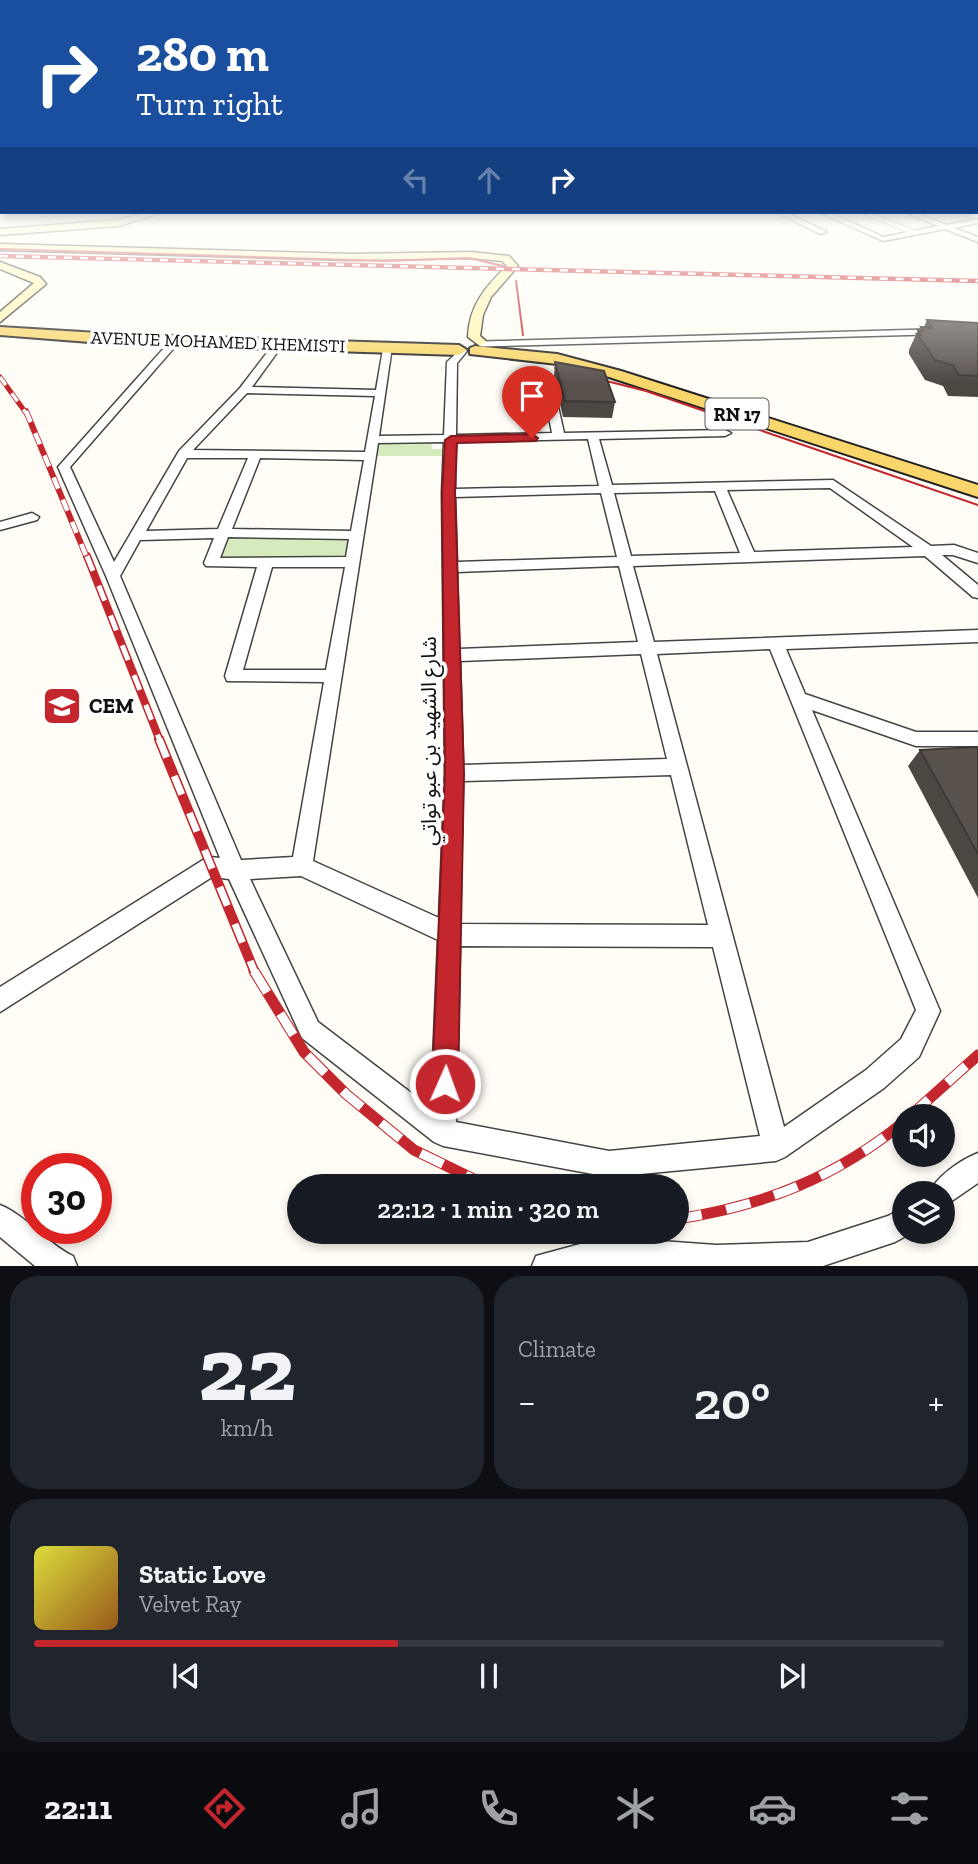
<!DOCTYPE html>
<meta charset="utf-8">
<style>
:root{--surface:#171b24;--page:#20242c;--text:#f1f3f6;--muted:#9ea1a6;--line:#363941;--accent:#c4262e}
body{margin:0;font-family:"Zilla Slab","Noto Sans Arabic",serif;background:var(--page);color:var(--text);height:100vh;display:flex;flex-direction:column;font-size:26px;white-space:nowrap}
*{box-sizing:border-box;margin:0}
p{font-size:23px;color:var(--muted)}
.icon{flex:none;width:38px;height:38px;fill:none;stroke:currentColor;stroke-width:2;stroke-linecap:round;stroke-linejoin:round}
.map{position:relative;height:1266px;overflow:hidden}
.details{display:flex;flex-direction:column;gap:10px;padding:10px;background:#0d0f14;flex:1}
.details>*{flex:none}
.top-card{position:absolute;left:0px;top:0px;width:978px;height:214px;box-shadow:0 4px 10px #0003;background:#1a4fa0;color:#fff;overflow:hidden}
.fabs{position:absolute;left:892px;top:1104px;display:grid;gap:14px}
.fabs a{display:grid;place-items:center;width:63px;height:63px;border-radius:50%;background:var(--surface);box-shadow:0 4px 10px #0003;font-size:35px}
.speed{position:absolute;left:21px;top:1153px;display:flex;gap:14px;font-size:35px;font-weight:700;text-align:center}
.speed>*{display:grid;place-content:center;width:91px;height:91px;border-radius:50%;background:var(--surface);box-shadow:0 4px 10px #0003;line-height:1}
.speed .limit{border:10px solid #d22;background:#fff;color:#111}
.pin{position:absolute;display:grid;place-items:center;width:60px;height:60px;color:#fff;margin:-72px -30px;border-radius:50% 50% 50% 0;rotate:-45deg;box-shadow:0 0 7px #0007}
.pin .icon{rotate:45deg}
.me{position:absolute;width:77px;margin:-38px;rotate:2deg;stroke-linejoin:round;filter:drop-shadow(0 0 5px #0008)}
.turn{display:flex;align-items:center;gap:24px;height:147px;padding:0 21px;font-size:32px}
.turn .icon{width:91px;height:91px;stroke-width:2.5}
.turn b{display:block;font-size:49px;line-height:60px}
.lanes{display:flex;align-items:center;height:66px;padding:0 21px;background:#0003;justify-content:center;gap:35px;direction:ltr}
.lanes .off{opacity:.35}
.big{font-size:52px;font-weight:600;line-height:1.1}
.details .tile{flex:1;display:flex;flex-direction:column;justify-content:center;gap:10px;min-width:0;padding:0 24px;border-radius:28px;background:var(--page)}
.details .dial{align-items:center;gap:0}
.dial b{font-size:91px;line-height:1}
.song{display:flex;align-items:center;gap:21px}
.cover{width:84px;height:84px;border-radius:10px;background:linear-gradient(135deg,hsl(60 70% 55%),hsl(30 70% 35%))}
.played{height:7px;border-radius:4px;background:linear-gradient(90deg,var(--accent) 40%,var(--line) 40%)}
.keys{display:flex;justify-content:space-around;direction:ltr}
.heat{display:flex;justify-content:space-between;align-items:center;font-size:38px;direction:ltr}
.details .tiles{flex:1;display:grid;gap:10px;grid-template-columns:1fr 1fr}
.tile:last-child{grid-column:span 2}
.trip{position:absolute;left:287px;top:1174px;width:402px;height:70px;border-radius:35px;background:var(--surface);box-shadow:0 4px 10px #0003;font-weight:600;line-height:70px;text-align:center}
.menu{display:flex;height:112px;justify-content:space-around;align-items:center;background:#090b0e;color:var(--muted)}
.menu .icon{width:49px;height:49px}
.menu .selected{color:var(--accent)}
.menu b{font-size:32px;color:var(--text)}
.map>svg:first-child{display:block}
</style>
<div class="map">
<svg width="978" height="1266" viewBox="0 0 978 1266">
<rect width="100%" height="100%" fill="#fffdf5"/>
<g fill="#d5ebbd">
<path d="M372 440H431L432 449H451V456H370Z"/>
<path d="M221 533 356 535 351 562 211 563Z"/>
</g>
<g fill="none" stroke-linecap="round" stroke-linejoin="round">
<g stroke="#444" stroke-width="6">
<path id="lane-far1" d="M864 212 915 233"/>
</g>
<g stroke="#444" stroke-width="8">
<path id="lane" d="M482 344 926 332"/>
</g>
<g stroke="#444" stroke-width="3">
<g id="street">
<path d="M776 212H785L827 232 820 234Z"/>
<path d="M819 212H828L884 237 938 226 905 212H914L946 225 978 219V223L954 228 978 237V242L945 229 883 241Z"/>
<path d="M172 339 180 341 70 467 114 562 179 451 240 388 276 341 279 340 284 343 252 387 376 390 383 349 392 347 379 436 444 435 447 362 462 348 467 351 457 363 456 435 552 433 541 375 546 372 551 375 564 433 725 430 731 433 725 436 599 439 612 485 833 480 931 546 954 545 978 553V563L953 555H942L978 585V598L973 597 925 556 633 566 654 642 978 630V642L786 649 805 694 916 732H978V746H916L812 710 940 1011 919 1057 884 1088 785 1157 776 1161 609 1177 443 1146 434 1142 302 1038 229 879 212 877 0 1012V987L203 860 210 857 220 858 106 576 58 467ZM247 393 375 396 365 452 193 450ZM588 439 599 486 455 489V442ZM444 442 442 493 445 773 439 918 313 861 378 443ZM187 458H248L218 529 146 531ZM260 458 364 460 351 531 232 529ZM830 488 913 547 754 552 727 490ZM715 491 740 553 631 556 614 493ZM601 493 617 557 457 562 455 497ZM228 537 349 539 346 557 220 558ZM214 538 204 563 206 566 257 567 225 676 227 681 324 682 293 857 241 860 120 576 140 540ZM619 566 638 642 459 649 457 572ZM272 567H345L326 670H243ZM770 649 916 1010 901 1039 866 1070 784 1127 657 654ZM641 654 667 759 463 765 460 661ZM671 775 708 925 460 924 463 781ZM301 876 438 940 431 1108 318 1022 250 879ZM460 946 713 947 760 1136 609 1151 456 1122Z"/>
<path d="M32 513 39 517 37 520 0 530V522Z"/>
<path d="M978 1153V1183L943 1207V1194H929C936 1176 961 1160 978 1153Z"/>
<path d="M0 1205C27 1216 46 1243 73 1256L77 1266H35L0 1237Z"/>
<path d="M905 1207V1232H913L895 1242 823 1266H532L536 1256 606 1237 716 1245 808 1242 888 1216Z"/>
</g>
</g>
<g stroke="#333" stroke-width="3">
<g id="secondary">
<path d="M148 212H163L119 226 0 235V229L118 220Z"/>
<path d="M0 244 352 254 471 252 509 256 518 266 491 297 483 315 480 336 487 342 480 346 468 337C469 306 485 287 507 266L502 261 471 258 352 260 0 250Z"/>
<path d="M0 262 40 277 46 284 0 322V312L34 283 0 269Z"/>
</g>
</g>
<g stroke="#222" stroke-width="4">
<g id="primary">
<path d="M0 327 115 334 459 345 467 350 459 355 115 344 0 335Z"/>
<path d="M475 346 557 354 621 371 978 485V497L609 377 557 364 470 354V348Z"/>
</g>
</g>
<use href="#lane-far1" stroke="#fff" stroke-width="4.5"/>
<use href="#lane" stroke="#fff" stroke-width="5"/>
<use href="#street" fill="#fff" fill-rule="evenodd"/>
<use href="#secondary" fill="#fff6b0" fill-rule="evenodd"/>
<use href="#primary" fill="#f9d66b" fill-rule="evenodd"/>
<g stroke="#c4262e" stroke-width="2">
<path d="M0 249 385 261 469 258 503 266"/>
<path d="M516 281 523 335"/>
<path d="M555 368 646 391 978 505"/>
</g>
<g stroke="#c4262e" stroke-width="4.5">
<path id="rail-far5" d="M0 256 978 281"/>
</g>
<g stroke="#c4262e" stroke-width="5">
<path id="rail-far4" d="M0 377 26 413"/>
</g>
<g stroke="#c4262e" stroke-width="6">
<path id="rail-far3" d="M26 411 87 558"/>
</g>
<g stroke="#c4262e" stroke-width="8">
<path id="rail-far2" d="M87 556 160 741"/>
</g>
<g stroke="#c4262e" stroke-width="10">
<path id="rail-far1" d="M159 739 255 973"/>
</g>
<g stroke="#c4262e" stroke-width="11">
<g id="rail">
<path d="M254 971 304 1052 346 1094 414 1150 488 1186"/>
<path d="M910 1116 978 1055"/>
<path d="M677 1219C763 1206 837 1177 905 1121"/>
</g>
</g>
<use href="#rail-far5" stroke="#fff" stroke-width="2.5" stroke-dasharray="8" stroke-linecap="butt"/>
<use href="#rail-far4" stroke="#fff" stroke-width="3.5" stroke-dasharray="10" stroke-linecap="butt"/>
<use href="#rail-far3" stroke="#fff" stroke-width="4.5" stroke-dasharray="12" stroke-linecap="butt"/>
<use href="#rail-far2" stroke="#fff" stroke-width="5" stroke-dasharray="16" stroke-linecap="butt"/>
<use href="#rail-far1" stroke="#fff" stroke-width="7" stroke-dasharray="20" stroke-linecap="butt"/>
<use href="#rail" stroke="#fff" stroke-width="9" stroke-dasharray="25" stroke-linecap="butt"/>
</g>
<g fill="#4d4742">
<path d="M927 320 978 323V397L948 396 943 386 925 380 909 354V350L918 330H920L921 327H924Z"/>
<path d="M555 362 615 402 612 418 563 417 554 377Z"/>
<path d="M978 747V898L908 766 920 750Z"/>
</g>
<g fill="#5a524d" stroke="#3f3936" stroke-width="2">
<path d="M927 320 978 323V376L959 375 953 365 935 360 917 334 921 335 918 330 924 331 921 327 932 328Z"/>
<path d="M555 362 604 371 615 402 565 401Z"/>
<path d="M978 747V854L920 750Z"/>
</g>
<linearGradient id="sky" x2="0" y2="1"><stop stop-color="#95c6ee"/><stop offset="0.54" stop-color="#fffefa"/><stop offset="1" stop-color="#fffefa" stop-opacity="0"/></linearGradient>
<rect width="978" height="383" fill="url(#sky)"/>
<path fill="#c4262e" stroke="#7f191e" stroke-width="2" d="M532 434 538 438 536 441 457 443 455 493 464 773 458 1084 454 1093 445 1096 436 1093 432 1084 445 773 442 493 445 440 451 436Z"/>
<defs>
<g id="school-square" transform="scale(2.0125)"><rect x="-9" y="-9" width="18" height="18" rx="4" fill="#c4262e" stroke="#fff"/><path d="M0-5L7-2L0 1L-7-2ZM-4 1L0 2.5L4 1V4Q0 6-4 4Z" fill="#fff"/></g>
</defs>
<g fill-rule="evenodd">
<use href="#school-square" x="62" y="706"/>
</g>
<g text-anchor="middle" stroke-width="7" stroke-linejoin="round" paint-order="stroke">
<g font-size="18" fill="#111" stroke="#fff">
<text transform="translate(218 342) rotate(2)" y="6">AVENUE MOHAMED KHEMISTI</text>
</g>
<rect fill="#fff" stroke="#585858" stroke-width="2" x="705.5" y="398.5" width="63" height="31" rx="5"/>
<g font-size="19" font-weight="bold" fill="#111">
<text x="737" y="421">RN 17</text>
</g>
<g font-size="21" font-weight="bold" fill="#111" stroke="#fff" text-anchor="start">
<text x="89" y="713">CEM</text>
</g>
<g font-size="21" fill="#111" stroke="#fff">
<text transform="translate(429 741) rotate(-90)" y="7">شارع الشهيد بن عبو تواتي</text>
</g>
</g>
</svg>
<div class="fabs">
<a><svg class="icon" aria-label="sound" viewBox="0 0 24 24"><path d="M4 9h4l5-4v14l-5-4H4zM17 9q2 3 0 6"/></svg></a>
<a><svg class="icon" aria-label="layers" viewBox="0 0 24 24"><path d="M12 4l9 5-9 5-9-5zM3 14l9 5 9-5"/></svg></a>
</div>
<div class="speed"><div class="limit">30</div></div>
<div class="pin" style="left:532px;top:438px;background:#d93025"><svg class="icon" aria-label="arrive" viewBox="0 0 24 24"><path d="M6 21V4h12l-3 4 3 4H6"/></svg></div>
<svg class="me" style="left:445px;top:1084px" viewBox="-20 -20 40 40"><circle r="17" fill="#c4262e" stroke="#fff" stroke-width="3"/><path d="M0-11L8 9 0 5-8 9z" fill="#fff"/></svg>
<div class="trip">22:12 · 1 min · 320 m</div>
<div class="top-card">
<div class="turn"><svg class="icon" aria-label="right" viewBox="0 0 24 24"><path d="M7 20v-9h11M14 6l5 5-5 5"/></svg><div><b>280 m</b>Turn right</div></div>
<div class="lanes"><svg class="icon off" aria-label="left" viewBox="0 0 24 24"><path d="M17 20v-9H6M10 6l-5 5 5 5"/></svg><svg class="icon off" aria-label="ahead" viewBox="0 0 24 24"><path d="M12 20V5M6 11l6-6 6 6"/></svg><svg class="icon" aria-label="right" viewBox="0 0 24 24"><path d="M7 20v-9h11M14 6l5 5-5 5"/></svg></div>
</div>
</div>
<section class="details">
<div class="tiles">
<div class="tile dial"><b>22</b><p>km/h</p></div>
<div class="tile"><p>Climate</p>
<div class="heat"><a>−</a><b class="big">20°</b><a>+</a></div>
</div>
<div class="tile">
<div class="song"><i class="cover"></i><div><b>Static Love</b><p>Velvet Ray</p></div></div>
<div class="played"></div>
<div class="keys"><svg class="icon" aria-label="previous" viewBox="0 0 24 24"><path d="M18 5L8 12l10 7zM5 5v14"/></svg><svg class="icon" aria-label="pause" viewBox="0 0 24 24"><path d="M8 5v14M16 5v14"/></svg><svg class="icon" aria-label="next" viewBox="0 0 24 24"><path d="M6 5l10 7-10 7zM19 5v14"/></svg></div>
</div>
</div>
</section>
<nav class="menu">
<b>22:11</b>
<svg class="icon selected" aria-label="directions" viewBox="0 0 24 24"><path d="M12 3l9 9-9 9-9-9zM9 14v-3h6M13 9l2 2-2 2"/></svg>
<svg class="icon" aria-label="music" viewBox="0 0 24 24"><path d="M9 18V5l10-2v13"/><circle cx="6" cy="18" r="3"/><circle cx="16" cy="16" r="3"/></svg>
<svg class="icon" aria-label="phone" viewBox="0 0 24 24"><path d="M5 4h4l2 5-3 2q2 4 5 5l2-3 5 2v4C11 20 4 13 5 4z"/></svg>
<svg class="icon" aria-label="climate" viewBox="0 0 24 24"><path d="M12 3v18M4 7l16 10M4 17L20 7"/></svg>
<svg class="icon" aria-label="car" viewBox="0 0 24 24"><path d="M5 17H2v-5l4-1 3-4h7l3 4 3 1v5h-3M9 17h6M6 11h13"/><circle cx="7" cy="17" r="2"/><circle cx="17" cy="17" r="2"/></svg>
<svg class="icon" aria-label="filters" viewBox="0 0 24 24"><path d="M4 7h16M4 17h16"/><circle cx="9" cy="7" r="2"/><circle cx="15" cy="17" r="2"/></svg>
</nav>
